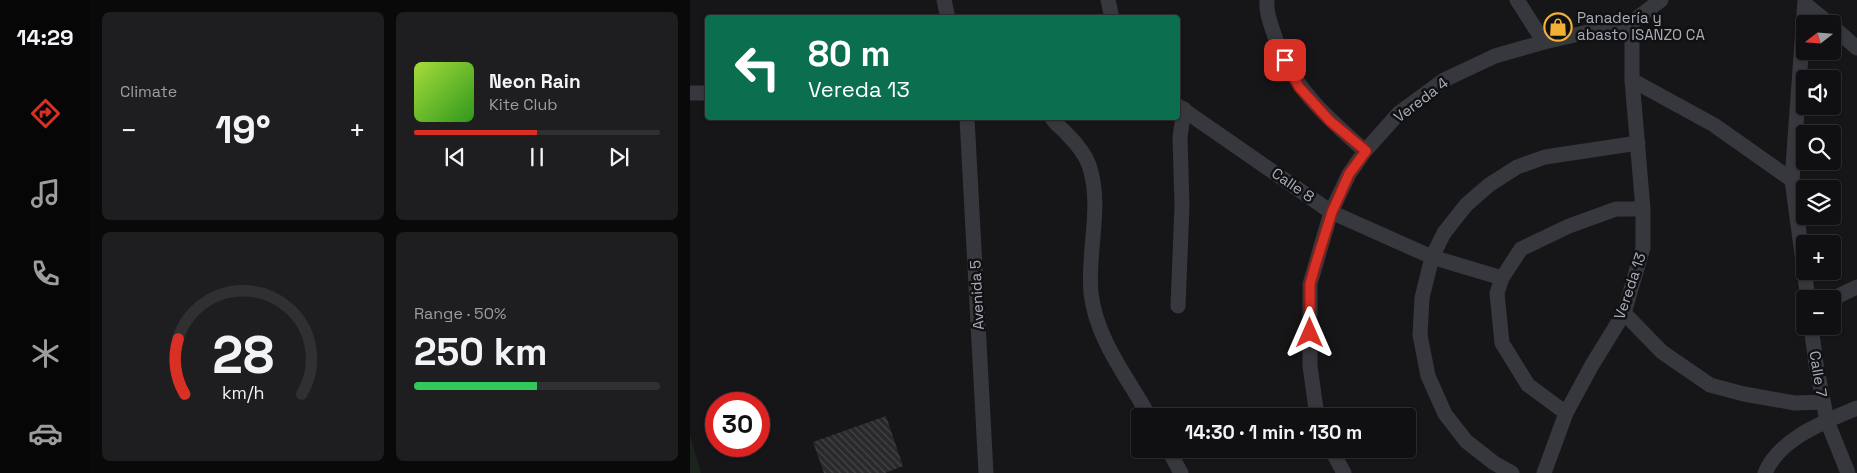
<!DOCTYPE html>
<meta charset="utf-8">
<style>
:root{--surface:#101012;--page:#1e1e20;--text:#f1f3f6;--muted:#9c9d9f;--line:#303032;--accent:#d93025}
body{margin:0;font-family:"Space Grotesk",sans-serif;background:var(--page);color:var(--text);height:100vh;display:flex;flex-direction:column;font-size:19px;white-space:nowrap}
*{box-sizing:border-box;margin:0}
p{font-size:16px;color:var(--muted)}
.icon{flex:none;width:28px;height:28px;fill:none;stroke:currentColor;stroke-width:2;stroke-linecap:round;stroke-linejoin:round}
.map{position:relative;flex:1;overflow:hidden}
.side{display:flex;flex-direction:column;gap:12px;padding:12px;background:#09090a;width:600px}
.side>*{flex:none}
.guide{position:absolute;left:15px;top:15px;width:475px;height:105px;border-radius:5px;box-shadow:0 1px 4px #0004,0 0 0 1px var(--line);background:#0b6e4f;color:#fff;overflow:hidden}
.needle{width:32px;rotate:253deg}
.fabs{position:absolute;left:1106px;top:15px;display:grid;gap:10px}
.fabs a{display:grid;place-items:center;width:45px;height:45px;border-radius:5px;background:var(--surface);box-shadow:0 1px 4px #0004,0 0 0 1px var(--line);font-size:25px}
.speed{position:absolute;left:15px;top:392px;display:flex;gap:10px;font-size:25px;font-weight:700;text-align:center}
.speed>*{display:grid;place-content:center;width:65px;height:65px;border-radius:50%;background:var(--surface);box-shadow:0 1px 4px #0004,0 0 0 1px var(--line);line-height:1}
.speed .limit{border:8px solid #d22;background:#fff;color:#111}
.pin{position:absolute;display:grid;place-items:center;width:42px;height:42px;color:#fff;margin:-21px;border-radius:10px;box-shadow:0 2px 8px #0006}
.me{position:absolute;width:55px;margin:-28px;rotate:0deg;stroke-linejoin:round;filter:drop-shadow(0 0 4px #0008)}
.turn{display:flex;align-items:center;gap:18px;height:105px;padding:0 20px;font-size:22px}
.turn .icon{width:65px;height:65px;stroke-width:2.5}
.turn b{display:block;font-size:35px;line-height:42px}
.big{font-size:38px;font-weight:700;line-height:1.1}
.side .card{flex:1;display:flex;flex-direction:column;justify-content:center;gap:8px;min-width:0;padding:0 18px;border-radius:8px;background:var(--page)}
.side .dial{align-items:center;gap:0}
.dial svg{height:130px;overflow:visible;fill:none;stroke:var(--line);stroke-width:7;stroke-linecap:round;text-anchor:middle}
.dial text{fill:var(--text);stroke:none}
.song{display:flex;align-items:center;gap:15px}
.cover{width:60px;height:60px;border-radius:8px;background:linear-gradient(135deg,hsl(80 70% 55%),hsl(110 70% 35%))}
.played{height:5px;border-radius:2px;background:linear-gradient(90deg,var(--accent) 50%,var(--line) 50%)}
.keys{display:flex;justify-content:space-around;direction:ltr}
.heat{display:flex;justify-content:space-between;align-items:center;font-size:28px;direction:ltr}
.charge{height:8px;border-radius:4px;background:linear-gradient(90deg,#34c759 50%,var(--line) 0)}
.side .tiles{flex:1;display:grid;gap:12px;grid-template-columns:repeat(2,1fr)}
.trip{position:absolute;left:441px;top:408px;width:285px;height:50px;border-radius:5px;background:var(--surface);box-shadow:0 1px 4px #0004,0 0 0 1px var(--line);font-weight:700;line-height:50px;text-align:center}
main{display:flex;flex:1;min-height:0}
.menu{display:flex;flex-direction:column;width:90px;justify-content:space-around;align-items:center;background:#060607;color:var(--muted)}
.menu .icon{width:35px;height:35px}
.menu .active{color:var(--accent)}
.menu b{font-size:22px;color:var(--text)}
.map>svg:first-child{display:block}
</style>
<main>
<nav class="menu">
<b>14:29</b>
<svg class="icon active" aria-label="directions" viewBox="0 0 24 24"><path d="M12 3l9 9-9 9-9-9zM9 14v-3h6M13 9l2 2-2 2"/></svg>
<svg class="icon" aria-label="music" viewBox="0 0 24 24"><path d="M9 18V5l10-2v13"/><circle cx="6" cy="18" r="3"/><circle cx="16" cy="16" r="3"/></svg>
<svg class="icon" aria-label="phone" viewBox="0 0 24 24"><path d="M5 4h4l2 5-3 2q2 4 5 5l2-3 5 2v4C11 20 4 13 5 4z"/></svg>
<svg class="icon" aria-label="climate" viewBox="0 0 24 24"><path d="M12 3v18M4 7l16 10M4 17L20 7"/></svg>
<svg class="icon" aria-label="car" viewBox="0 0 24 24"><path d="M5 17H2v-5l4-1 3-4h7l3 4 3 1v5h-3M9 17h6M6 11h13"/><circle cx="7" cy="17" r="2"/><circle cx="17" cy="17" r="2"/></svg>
</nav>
<section class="side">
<div class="tiles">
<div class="card"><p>Climate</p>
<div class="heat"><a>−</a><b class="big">19°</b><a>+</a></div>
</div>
<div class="card">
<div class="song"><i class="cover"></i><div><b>Neon Rain</b><p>Kite Club</p></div></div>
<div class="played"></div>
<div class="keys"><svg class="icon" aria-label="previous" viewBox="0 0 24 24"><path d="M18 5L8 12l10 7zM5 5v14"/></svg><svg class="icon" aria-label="pause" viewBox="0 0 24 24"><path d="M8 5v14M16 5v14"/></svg><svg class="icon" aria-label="next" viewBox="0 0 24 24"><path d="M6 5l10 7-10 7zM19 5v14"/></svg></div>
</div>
<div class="card dial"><svg viewBox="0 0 100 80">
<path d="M14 69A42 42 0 1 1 86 69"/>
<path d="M14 69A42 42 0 0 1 10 35" stroke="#d93025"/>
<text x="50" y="56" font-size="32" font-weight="700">28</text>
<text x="50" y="72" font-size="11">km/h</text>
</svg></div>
<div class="card"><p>Range · 50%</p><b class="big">250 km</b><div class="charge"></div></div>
</div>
</section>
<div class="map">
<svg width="1167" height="473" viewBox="0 0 1167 473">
<defs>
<pattern id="building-back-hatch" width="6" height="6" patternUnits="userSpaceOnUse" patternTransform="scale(1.25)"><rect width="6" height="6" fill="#29292c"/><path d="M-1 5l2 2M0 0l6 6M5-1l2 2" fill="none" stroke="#454548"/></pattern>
</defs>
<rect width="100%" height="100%" fill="#161618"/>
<path fill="#1c231d" d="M0 435 11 473H0Z"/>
<path fill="url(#building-back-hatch)" d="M196 416 213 466 195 473H134L123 442Z"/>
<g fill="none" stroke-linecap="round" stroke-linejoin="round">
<g stroke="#37383d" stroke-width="15">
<path d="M254 0 258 18"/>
<path d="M418 0 422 18"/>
<path d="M577 0C576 12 580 22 584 34 601 86 635 116 675 151"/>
<path d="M827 0 854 42"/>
<path d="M1115 0 1102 180 1118 299"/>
<path d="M1115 4 1140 24"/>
<path d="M1142 26 1167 48"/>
<path d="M942 80 1024 125 1102 180"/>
<path d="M0 93H18"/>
<path d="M488 106 641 212 742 257 812 278"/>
<path d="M277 118 296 473"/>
<path d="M362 118C366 125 372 128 377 134 385 142 395 154 399 165 413 207 397 250 401 293 406 339 438 378 459 416"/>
<path d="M1142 299 1167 287"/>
<path d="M488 306 492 206 490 137 494 109"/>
<path d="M934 313 972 352 1020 385 1054 394 1105 403 1133 402"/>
<path d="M1121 326 1126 364 1137 421 1158 473"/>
<path d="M876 413 838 385 812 343 807 293 812 278 831 249 879 226 926 209H953"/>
<path d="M627 416 620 366V284L641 212 659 174 675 151 709 113 754 80 805 56 854 42 942 22 971 0"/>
<path d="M478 449 491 473"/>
<path d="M641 449 654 473"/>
<path d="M822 473 804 463 776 441 755 414 738 376 730 335 732 298 742 257 754 233 776 205 799 185 827 167 855 157 948 143"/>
<path d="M854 473 876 413 902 365 934 313 953 248V209L942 80V22"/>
<path d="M1075 473C1090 438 1134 422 1167 408"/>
</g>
</g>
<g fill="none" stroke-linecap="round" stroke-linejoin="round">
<g stroke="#8d1f18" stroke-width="12">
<path id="route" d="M595 60 609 87 640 121 676 151 659 174 642 212 625 266 620 284V333"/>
</g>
<use href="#route" stroke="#d93025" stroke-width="9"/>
</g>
<defs>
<g id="shop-ring" transform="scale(1.4375)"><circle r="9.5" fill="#111113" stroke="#f2b134" stroke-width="1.5"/><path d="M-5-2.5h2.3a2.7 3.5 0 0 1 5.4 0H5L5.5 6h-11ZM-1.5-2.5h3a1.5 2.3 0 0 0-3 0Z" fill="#f2b134"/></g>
</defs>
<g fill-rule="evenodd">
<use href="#shop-ring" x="868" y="27"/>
</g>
<g text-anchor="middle" stroke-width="5" stroke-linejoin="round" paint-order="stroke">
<g font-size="15" fill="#a8adb8" stroke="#111113" text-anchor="start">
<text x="887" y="23">Panadería y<tspan x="887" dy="17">abasto ISANZO CA</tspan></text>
</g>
<g font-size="15" fill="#a8adb8" stroke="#111113">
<text transform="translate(731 100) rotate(-37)" y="5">Vereda 4</text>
<text transform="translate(603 185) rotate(35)" y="5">Calle 8</text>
<text transform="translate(940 286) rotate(-71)" y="5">Vereda 13</text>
<text transform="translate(287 295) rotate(-93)" y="5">Avenida 5</text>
<text transform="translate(1128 374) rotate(81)" y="5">Calle 7</text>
</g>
</g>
</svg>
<div class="fabs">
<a><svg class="needle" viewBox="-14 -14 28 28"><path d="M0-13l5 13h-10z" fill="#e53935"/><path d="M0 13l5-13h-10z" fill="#9c9d9f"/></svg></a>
<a><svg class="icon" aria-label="sound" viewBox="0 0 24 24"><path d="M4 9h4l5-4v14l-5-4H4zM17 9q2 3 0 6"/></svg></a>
<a><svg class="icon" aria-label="search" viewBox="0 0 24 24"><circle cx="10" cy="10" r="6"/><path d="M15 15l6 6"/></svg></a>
<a><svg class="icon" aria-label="layers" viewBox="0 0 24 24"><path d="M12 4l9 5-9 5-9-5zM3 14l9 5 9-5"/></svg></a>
<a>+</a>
<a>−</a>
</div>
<div class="speed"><div class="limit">30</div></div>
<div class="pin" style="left:595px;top:60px;background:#d93025"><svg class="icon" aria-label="arrive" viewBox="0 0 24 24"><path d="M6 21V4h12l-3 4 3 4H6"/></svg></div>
<svg class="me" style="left:620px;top:333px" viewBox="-20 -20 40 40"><path d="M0-17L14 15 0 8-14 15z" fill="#d93025" stroke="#fff" stroke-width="4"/></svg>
<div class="trip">14:30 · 1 min · 130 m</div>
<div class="guide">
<div class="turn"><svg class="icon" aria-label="left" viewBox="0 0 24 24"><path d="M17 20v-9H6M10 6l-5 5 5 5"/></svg><div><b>80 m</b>Vereda 13</div></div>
</div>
</div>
</main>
